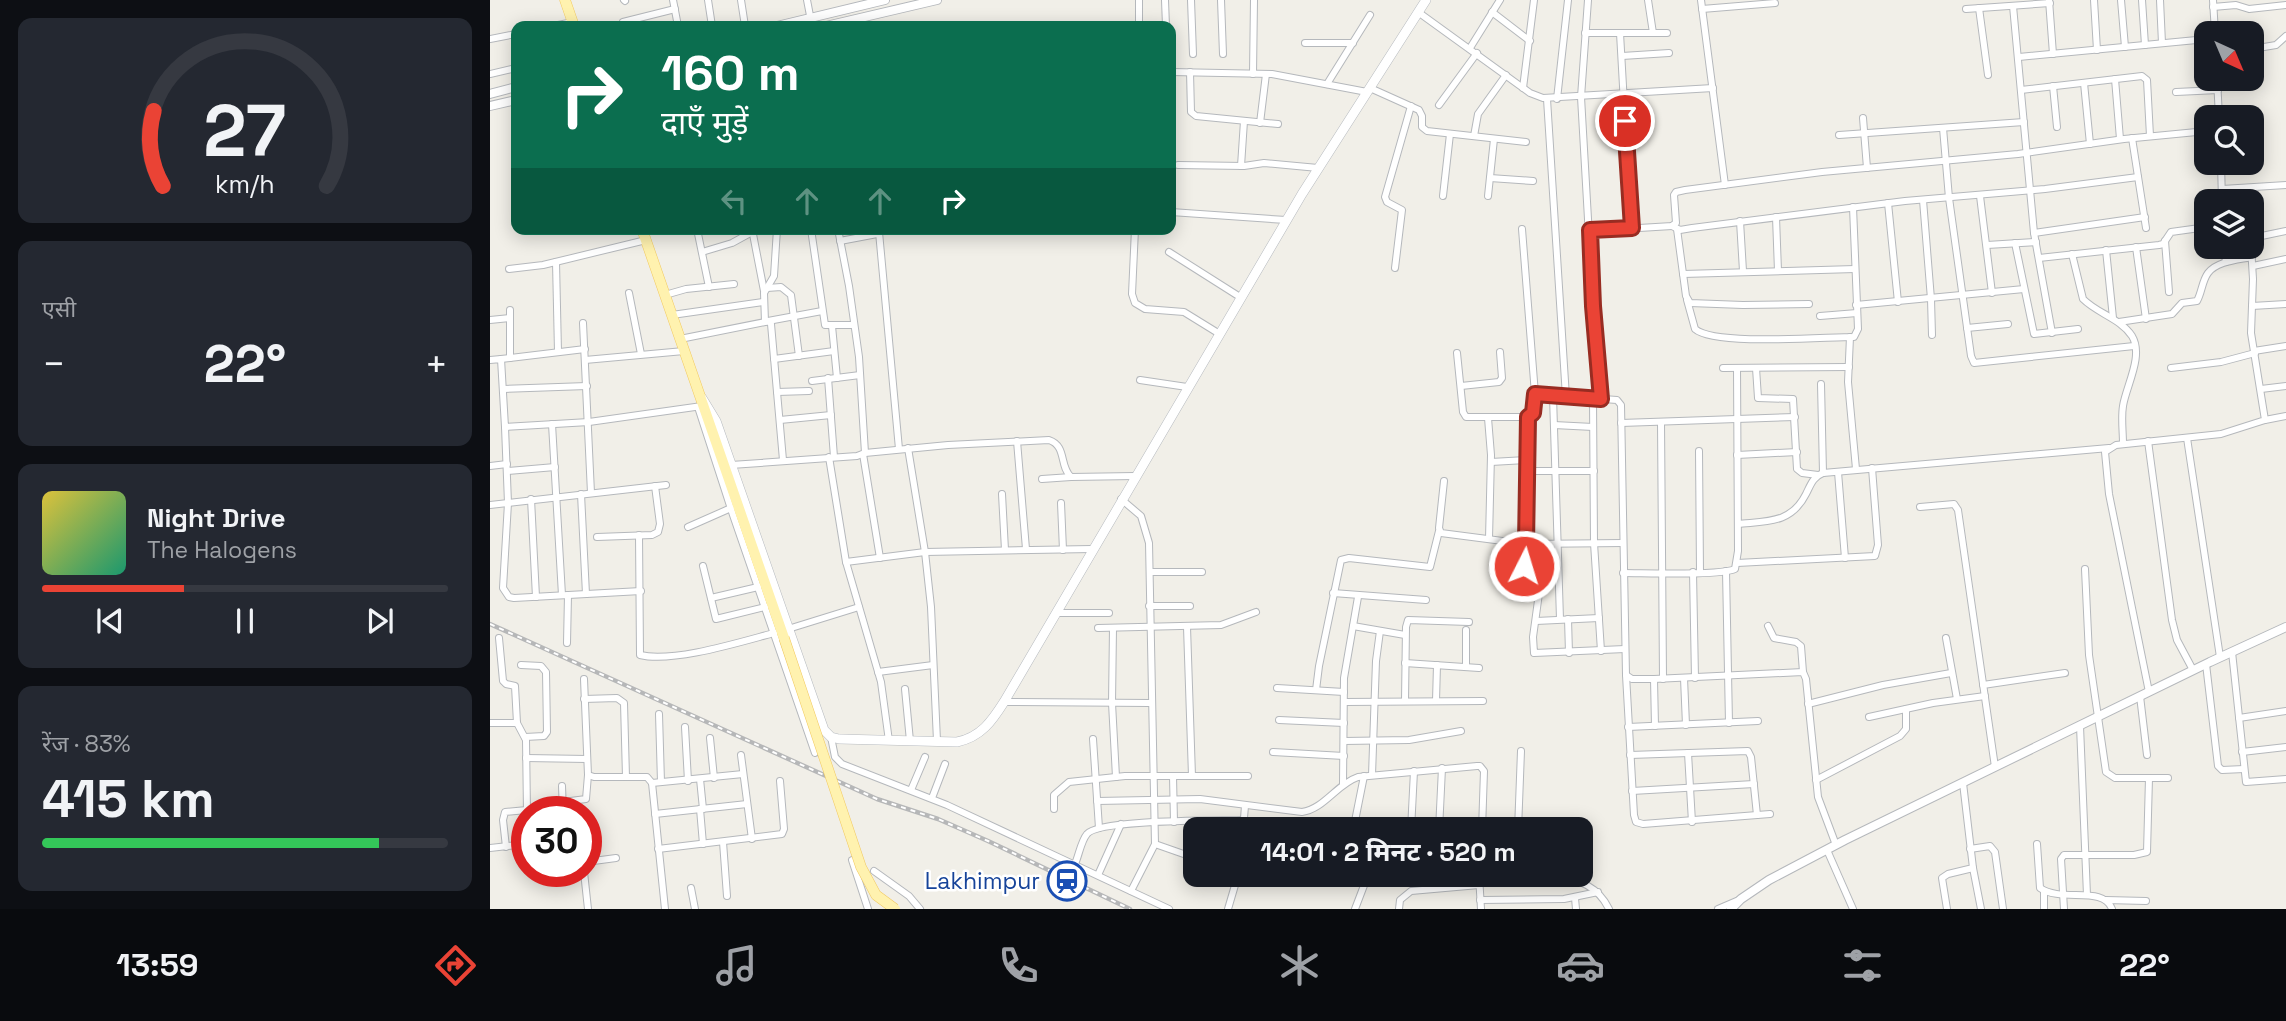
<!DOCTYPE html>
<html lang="hi">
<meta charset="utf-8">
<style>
:root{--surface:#171b24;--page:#242831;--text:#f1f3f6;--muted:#9ea1a6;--line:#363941;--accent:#ea4335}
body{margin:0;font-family:"Space Grotesk","Noto Sans Devanagari",sans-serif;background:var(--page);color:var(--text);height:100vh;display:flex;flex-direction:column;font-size:26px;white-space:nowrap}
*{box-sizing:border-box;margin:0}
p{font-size:23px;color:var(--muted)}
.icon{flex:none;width:38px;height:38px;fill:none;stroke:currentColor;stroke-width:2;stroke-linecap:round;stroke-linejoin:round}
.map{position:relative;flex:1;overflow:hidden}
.details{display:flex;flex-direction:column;gap:18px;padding:18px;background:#0d0f14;width:490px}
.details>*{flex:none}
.hud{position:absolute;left:21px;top:21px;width:665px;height:214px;border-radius:14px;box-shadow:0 4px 18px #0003;background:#0b6e4f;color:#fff;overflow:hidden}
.needle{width:46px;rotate:136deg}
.tools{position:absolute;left:1704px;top:21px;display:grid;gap:14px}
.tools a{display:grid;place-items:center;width:70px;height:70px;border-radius:14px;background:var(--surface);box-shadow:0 4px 18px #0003;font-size:35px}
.speed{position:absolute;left:21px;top:796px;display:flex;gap:14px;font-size:35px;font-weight:700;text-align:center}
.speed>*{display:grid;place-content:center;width:91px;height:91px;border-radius:50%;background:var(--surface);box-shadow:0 4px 18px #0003;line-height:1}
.speed .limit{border:10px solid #d22;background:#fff;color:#111}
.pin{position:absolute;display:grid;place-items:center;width:60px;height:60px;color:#fff;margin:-30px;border:4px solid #fff;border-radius:50%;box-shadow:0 2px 7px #0007}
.me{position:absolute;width:77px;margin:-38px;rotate:5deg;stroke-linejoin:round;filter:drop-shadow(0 0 5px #0008)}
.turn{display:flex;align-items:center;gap:24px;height:147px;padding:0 35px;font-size:32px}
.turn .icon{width:91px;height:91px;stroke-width:2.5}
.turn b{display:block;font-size:49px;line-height:60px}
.lanes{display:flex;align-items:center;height:66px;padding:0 35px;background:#0003;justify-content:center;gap:35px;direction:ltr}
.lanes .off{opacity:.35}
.big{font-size:52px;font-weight:700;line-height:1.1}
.details .widget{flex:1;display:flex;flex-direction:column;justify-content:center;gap:10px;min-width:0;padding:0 24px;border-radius:14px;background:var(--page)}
.details .dial{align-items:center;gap:0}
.dial svg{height:182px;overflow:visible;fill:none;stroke:var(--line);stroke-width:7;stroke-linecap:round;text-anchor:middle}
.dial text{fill:var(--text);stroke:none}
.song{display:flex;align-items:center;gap:21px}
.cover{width:84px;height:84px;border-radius:10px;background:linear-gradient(135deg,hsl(50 70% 55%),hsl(160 70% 35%))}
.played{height:7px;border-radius:4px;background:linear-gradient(90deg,var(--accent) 35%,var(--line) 35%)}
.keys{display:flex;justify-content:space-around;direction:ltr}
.heat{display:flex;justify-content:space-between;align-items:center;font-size:38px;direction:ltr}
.charge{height:10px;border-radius:5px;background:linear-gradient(90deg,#34c759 83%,var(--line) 0)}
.trip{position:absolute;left:693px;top:817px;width:410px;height:70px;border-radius:14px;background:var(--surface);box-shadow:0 4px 18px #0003;font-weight:700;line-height:70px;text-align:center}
.dock{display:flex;height:112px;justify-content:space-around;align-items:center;background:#090b0e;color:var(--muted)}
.dock .icon{width:49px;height:49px}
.dock .selected{color:var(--accent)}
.dock b{font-size:32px;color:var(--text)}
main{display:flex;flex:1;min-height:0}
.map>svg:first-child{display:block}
</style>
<main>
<section class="details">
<div class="widget dial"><svg viewBox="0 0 100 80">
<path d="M14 69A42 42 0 1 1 86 69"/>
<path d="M14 69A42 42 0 0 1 10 36" stroke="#ea4335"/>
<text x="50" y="56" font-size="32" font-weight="700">27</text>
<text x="50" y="72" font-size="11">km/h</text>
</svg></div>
<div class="widget"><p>एसी</p>
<div class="heat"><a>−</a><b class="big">22°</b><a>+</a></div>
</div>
<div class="widget">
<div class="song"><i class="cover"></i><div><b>Night Drive</b><p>The Halogens</p></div></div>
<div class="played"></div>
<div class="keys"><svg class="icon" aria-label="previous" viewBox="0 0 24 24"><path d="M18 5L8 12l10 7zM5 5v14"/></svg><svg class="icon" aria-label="pause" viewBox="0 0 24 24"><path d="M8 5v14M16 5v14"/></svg><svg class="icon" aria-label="next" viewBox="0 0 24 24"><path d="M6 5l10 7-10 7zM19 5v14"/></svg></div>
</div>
<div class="widget"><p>रेंज · 83%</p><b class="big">415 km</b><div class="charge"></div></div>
</section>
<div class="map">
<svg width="1796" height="909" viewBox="0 0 1796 909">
<rect width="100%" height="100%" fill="#f1efe8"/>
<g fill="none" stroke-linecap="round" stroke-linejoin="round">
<g stroke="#b5b8bc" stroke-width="8">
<g id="minor">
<path d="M134 0 135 1"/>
<path d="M183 0 188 26"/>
<path d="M218 0 222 26"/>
<path d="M251 0 255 26"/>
<path d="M317 0 322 26"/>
<path d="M675 0 676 26"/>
<path d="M701 0 703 54"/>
<path d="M731 0 733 54"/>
<path d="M1098 0 1091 97 1103 306 1111 399"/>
<path d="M1158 0 1163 33"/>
<path d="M1211 0 1235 185"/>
<path d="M1559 0 1563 54"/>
<path d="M1604 0 1607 50"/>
<path d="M1631 0 1635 47"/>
<path d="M1652 0 1655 45"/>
<path d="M1670 0 1672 43"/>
<path d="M1723 0 1725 33"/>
<path d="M1523 6 1544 233 1562 333"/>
<path d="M1723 7 1746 5 1759 9 1796 5"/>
<path d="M1489 8 1498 75"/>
<path d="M1212 9 1285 3"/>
<path d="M1476 9 1560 3"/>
<path d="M928 12 1040 93 1053 98 1223 88"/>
<path d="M1002 12 1040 41"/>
<path d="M133 22 185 9"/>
<path d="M63 26 83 22"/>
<path d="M649 26V0"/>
<path d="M1095 33H1177"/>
<path d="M1130 33 1141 228"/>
<path d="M0 39 26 34"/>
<path d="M815 43H863"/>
<path d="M980 48 1010 0"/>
<path d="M1762 49 1786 45 1796 36"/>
<path d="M1132 56 1179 53"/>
<path d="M1529 57 1717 39"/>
<path d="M681 72 782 74 877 92"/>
<path d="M700 72 701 112 706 116 788 124"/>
<path d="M0 74 26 68"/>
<path d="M763 74 764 0"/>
<path d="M1625 79 1630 139"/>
<path d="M1727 79 1729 117"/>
<path d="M1594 83 1600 144"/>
<path d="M837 84 880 15"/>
<path d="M1563 86 1567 127"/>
<path d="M880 88 929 110 932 116V127L937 131 1036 142"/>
<path d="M1033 88 1044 0"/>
<path d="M1531 90 1652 76 1657 80 1660 136"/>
<path d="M1686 92 1728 90"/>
<path d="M1057 99 1076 397"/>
<path d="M1067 99 1078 0"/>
<path d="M949 105 987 53"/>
<path d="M1373 118 1377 168"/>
<path d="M770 123 776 74"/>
<path d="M1453 128 1459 198 1481 356 1484 363 1644 346"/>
<path d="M1349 135 1534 122"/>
<path d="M984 136 988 114 1016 75"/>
<path d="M1642 138 1656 228"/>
<path d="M1731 163 1732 201"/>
<path d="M688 165 754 166 774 163 828 168"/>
<path d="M751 166 754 121"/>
<path d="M1000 178 1043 181"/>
<path d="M1732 189 1796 185"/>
<path d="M953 196 960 134"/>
<path d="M998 196 1004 139"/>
<path d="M1490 196 1502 293"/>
<path d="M1433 200 1441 299 1442 335"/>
<path d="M1398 203 1408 302"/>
<path d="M681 212 796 220"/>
<path d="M1286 217 1288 271"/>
<path d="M1250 221 1253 271"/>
<path d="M1182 226 1190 230 1202 228 1415 201 1555 189 1648 177"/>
<path d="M207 229 219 287"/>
<path d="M262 229 274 291"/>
<path d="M321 229 335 325H364"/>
<path d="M645 229 642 294 645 303 655 309 694 312 728 333"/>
<path d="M1032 229 1045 394 1127 400 1131 405 1136 675 1142 679H1164L1313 672 1316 679 1328 797 1346 845"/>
<path d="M1187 229 1196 296 1200 303 1253 305 1319 304"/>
<path d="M1100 231 1182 226 1186 223 1184 195 1186 192 1195 190 1332 172 1528 154 1634 139 1717 131"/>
<path d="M389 232 409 449"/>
<path d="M1544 233 1655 217"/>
<path d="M1762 238 1796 231"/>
<path d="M350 241 387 234 390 231"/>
<path d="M1675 241 1679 292"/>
<path d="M1525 243 1544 334 1588 329"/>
<path d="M1497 245 1546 242"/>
<path d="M1646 247 1656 319"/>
<path d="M1734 247 1736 262"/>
<path d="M1616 250 1623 318"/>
<path d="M212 252 242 243 262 232"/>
<path d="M679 252 750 297"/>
<path d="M1582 254 1593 299C1608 314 1630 318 1642 336 1654 356 1636 386 1633 406 1631 418 1633 431 1633 444"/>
<path d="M1549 258 1669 245 1673 244 1681 232 1717 227"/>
<path d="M66 262 68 352"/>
<path d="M1763 266 1796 259"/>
<path d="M905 268 912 210 897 202 895 197 921 106"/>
<path d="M19 269 53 265 156 240"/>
<path d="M1193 274 1365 269"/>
<path d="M277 288 291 287 301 295 309 356"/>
<path d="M139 293 151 354"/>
<path d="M175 295 196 289 244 284"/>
<path d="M1197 300 1205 329C1224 346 1334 337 1364 337L1368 329 1363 207"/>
<path d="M1366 305 1534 289"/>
<path d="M1762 306 1796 304"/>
<path d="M182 315 273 302"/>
<path d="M1330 316 1367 313"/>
<path d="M0 320 20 318"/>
<path d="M278 321 332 311"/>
<path d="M275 322 279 321 281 324 293 460"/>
<path d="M1629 322 1682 314 1692 303 1707 301C1712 292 1712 281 1718 273 1727 261 1748 260 1762 257"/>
<path d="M93 323 101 493"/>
<path d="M342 326 347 378"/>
<path d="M1477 328 1518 324"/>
<path d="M1360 337 1358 382 1366 469"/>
<path d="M190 339 275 322 274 293 284 276 287 229"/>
<path d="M1764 351 1796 346"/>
<path d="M967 353 973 412 976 417H1038L1043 413 1045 394"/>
<path d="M20 358V310"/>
<path d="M11 359 95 349"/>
<path d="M284 359 344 351"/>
<path d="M0 360 11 359 15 427 99 422 212 406"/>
<path d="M95 360 194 351"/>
<path d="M1233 368 1359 367"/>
<path d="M1266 368 1268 398 1303 399 1307 469 1312 473 1328 475"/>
<path d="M1681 368 1731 362 1765 353"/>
<path d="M338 378 344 457"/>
<path d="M650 380 697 387"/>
<path d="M322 381 370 375"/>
<path d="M1331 384 1333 473"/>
<path d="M971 386 1009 382 1012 378 1010 352"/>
<path d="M14 389 97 386"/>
<path d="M1771 389 1796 386"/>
<path d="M287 392 319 391"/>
<path d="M1063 396 1070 619"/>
<path d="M1103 399 1104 543 1111 651"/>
<path d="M208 407 243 515 325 753"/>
<path d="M998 418 1001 455 999 539"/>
<path d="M290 420 341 415"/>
<path d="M1775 420 1796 416"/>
<path d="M1171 422 1173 679"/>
<path d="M1131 423 1305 417"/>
<path d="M62 424 72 595"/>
<path d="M1064 425 1103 427"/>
<path d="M15 427 18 503 13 588 19 597 24 598 151 591"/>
<path d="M1697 438 1730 657"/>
<path d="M527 441 536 549"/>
<path d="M1658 441 1682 620 1687 640 1703 670"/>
<path d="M418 448 435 552 441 607 447 741"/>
<path d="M1209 451 1210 572"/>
<path d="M375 453 458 445 559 440C577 446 569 466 581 477L645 476"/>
<path d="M373 454 390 558"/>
<path d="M1247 455 1307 452"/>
<path d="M339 457 356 562 391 682 399 741"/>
<path d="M1001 462 1038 460"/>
<path d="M241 465 367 456 375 453 369 357 359 286 348 229"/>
<path d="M0 466 17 464"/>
<path d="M17 471 65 467"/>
<path d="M1038 471H1104"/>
<path d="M1348 472 1355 558"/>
<path d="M552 479 581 477"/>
<path d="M954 481 949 528 951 533 1036 544 1133 543"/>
<path d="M91 494 96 594"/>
<path d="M512 494 515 550"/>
<path d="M41 499 46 597"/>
<path d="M631 499 651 516 659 543 665 844 705 858"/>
<path d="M571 503 573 550"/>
<path d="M0 505 176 485"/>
<path d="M1430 507 1464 504 1468 510 1505 767"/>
<path d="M1248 524C1276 521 1301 524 1316 494 1321 484 1323 477 1333 473L1619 448"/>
<path d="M198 527 241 508"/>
<path d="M149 535 150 655C183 663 250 642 284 633"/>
<path d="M107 537 162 535 168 532 170 524 165 486"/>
<path d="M1034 543 1036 571 1050 586 1043 637 1044 653 1135 649"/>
<path d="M1036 544 1038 417"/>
<path d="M356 562 435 552 602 549"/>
<path d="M1247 563 1385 556 1388 545 1382 468"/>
<path d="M213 566 226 619 275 607"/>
<path d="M1595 569 1599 655 1616 772 1625 778H1678"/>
<path d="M1236 571 1239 723"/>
<path d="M660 572H712"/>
<path d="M1203 572 1205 678"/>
<path d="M1133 573C1156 573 1230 576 1245 569L1248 551 1247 368"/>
<path d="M843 593 936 600"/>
<path d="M221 598 268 587"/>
<path d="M659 606H700"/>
<path d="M566 613H619"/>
<path d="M1078 619 1079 653"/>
<path d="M1046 621 1109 618"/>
<path d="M863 626 915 635"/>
<path d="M1278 626 1284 638 1306 642 1311 646 1313 672"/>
<path d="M697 627 702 776"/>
<path d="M608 628 731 625 766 612"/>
<path d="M623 628 622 703 626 777"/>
<path d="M298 629 369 607"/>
<path d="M9 638 13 681 16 684 25 686 27 723 36 740 37 812"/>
<path d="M1456 638 1467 699"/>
<path d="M77 643 78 595"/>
<path d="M1742 652 1756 782 1796 779"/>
<path d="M915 663 989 668"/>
<path d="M1716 664 1728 766 1732 770 1754 769"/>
<path d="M31 665 51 666 56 672 57 732 54 736 35 737"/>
<path d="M976 667V630"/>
<path d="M388 672 443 665"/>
<path d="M1136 675 1144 815 1146 822 1153 824 1280 814"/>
<path d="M1194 678 1196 725"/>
<path d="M94 679 98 775 104 777H157L162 783 175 909"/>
<path d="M1164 679 1165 726"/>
<path d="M1493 685 1575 673"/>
<path d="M787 688 854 692"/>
<path d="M415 689 420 741"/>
<path d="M826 690 829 666 851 560 859 558 940 567 949 531"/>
<path d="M1659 692 1619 494 1615 452 1626 445 1731 434 1775 420 1761 333 1763 279 1761 247"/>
<path d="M1650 696 1657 755"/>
<path d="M94 699 127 698 134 703 136 777"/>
<path d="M915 701 916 627 918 620 979 622"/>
<path d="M946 701 947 665"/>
<path d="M514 702 660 703"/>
<path d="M855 702 993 701"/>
<path d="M1318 704 1393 685 1461 673"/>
<path d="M169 714 171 782"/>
<path d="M1379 717 1443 703 1495 696"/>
<path d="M1749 718 1796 711"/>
<path d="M789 720 854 723"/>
<path d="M0 723H27"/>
<path d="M1590 726 1597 895"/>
<path d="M195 727 198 781"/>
<path d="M1138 727 1268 721"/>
<path d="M341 737 345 757 352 764 457 805 679 909"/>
<path d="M220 738 224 778"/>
<path d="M603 739 609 828"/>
<path d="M854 741 919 740 971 731"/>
<path d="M783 752 854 756"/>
<path d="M1752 752 1796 747"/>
<path d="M1198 753 1202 822"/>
<path d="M251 755 262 839"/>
<path d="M1140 755 1258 751 1261 757 1267 815"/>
<path d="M36 758 97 759"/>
<path d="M882 775 886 661 890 631"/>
<path d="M683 776 684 822"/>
<path d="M210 779 213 809"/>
<path d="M1326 780 1410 736 1416 729V709"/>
<path d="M162 783 253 774"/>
<path d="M853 784 854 678 868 597"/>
<path d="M72 786 73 812"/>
<path d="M421 790 435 757"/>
<path d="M1142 791 1264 784"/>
<path d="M442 798 455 764"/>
<path d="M607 801 710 799 812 812C834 809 847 784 868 777L987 766H990L994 771 992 830"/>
<path d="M73 802 96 799 98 775"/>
<path d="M210 809 213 844"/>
<path d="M564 809V795L579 782 635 776H758"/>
<path d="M165 814 257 804"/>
<path d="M865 821 874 776"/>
<path d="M753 830 755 806"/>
<path d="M890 830 891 825"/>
<path d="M921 830 924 771"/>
<path d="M949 830 952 768"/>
<path d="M1028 830 1031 751"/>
<path d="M233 842 237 896"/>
<path d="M1547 844 1550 888C1571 903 1614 885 1622 909"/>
<path d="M16 847 13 820 15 812 37 810"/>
<path d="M0 848 37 844"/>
<path d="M168 849 292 834 294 829 290 781"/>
<path d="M1480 849 1500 846 1505 852 1513 909"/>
<path d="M1337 850 1363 909"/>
<path d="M362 860 378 909"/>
<path d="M96 862 126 858"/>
<path d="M585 864C589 855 591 841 597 834 609 819 730 821 754 820"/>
<path d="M1483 868 1491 909"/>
<path d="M384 871 419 896 430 909"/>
<path d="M94 872 98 909"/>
<path d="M608 875 631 824"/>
<path d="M949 875V887"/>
<path d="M989 875 991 909"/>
<path d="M1066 875C1089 880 1108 886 1119 909"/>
<path d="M201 888 205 909"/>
<path d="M641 891 665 844"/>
<path d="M1554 891V909"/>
<path d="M1085 898 1086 909"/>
<path d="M990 900 1074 899 1108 892"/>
<path d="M1616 900 1656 901"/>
<path d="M738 909 748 875"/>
<path d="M865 909 878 875"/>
<path d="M909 909 910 900 921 891 989 885"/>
<path d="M1228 909 1249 900"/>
<path d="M1457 909 1452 878 1458 874 1483 868 1473 783"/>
<path d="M1574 909 1571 859 1574 855H1644L1657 852 1659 778"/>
</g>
</g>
<g stroke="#b5b8bc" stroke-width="10">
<g id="tertiary">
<path d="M287 26 395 0"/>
<path d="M336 26 447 0"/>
<path d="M0 94 26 87"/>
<path d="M0 106 26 100"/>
<path d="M1241 909 1251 899 1279 880 1355 840 1720 662 1796 627"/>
</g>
</g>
<g stroke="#b6babf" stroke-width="10">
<path id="secondary" d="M212 398 226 421 334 730 341 737 349 739 467 742C491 737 502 721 514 702L812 194 936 0"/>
</g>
<g stroke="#f2c960" stroke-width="11">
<g id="primary">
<path d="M75 0 84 26"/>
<path d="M152 229 294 638"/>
</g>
</g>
<use href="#minor" stroke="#fff" stroke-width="6"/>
<use href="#tertiary" stroke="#fff" stroke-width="8"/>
<use href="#secondary" stroke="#fff" stroke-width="9"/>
<use href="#primary" stroke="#fff2af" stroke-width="10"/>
<g stroke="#b6b7b8" stroke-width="4.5">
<path id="rail" d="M0 624 387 799 448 819 498 841 640 909"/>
</g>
<use href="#rail" stroke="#fff" stroke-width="2" stroke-dasharray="5" stroke-linecap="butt"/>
<g stroke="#f2c960" stroke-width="11" stroke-linecap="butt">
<path id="primary-bridge" d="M294 638 371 867 386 895 405 909"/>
</g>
<use href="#primary-bridge" stroke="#fff2af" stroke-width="10"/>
</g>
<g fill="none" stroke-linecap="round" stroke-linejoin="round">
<g stroke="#982c22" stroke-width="18">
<path id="route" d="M1034 566V543L1036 544 1038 417 1043 413 1045 394 1111 399 1103 306 1100 230 1142 228 1135 121"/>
</g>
<use href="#route" stroke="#ea4335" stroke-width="12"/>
</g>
<defs>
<g id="station-ring" transform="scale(2.0125)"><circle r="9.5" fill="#fff" stroke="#1a4fb4" stroke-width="1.5"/><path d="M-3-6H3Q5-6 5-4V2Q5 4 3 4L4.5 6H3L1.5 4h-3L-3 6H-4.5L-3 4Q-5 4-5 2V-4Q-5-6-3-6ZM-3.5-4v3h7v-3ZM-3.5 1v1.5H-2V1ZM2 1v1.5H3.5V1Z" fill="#1a4fb4"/></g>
</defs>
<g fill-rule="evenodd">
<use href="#station-ring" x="577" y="881"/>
</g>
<g text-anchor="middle" stroke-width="5" stroke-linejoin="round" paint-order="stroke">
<g font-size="23" fill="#164399" stroke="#fff" text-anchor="end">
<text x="550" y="889">Lakhimpur</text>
</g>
</g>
</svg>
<div class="tools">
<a><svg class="needle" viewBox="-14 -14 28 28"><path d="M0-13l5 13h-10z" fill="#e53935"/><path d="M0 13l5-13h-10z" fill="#9ea1a6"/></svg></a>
<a><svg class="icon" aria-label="search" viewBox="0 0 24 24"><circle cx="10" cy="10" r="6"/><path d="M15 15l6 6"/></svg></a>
<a><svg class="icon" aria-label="layers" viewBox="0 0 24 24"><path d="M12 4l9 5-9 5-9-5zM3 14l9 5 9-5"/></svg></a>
</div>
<div class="speed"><div class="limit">30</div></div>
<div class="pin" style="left:1135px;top:121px;background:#d93025"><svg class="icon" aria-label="arrive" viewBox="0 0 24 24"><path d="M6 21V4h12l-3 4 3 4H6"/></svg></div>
<svg class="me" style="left:1034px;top:566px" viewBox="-20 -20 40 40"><circle r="17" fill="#ea4335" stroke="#fff" stroke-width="3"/><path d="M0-11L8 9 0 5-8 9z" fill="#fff"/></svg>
<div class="trip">14:01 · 2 मिनट · 520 m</div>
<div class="hud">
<div class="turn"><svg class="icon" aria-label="right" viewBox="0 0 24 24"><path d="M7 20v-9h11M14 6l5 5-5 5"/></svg><div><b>160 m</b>दाएँ मुड़ें</div></div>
<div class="lanes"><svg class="icon off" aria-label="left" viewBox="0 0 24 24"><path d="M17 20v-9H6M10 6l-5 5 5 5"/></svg><svg class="icon off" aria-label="ahead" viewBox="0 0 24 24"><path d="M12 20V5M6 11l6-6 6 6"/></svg><svg class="icon off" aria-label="ahead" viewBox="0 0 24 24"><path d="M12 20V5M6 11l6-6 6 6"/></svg><svg class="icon" aria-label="right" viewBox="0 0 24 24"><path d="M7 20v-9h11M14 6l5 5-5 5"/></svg></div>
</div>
</div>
</main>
<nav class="dock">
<b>13:59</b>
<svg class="icon selected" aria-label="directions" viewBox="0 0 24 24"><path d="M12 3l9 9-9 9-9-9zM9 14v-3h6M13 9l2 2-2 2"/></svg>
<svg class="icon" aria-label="music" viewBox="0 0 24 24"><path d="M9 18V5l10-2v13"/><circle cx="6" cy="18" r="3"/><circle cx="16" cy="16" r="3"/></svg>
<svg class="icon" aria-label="phone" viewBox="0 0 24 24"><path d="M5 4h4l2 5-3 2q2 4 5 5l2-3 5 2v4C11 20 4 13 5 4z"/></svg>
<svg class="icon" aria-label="climate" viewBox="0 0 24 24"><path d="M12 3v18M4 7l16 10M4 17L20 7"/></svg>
<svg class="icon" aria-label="car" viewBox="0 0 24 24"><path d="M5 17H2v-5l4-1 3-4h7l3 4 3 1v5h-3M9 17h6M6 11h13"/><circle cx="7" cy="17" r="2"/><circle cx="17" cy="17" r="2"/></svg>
<svg class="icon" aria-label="filters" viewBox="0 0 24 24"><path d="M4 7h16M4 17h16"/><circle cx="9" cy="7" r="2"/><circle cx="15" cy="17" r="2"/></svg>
<b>22°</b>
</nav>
